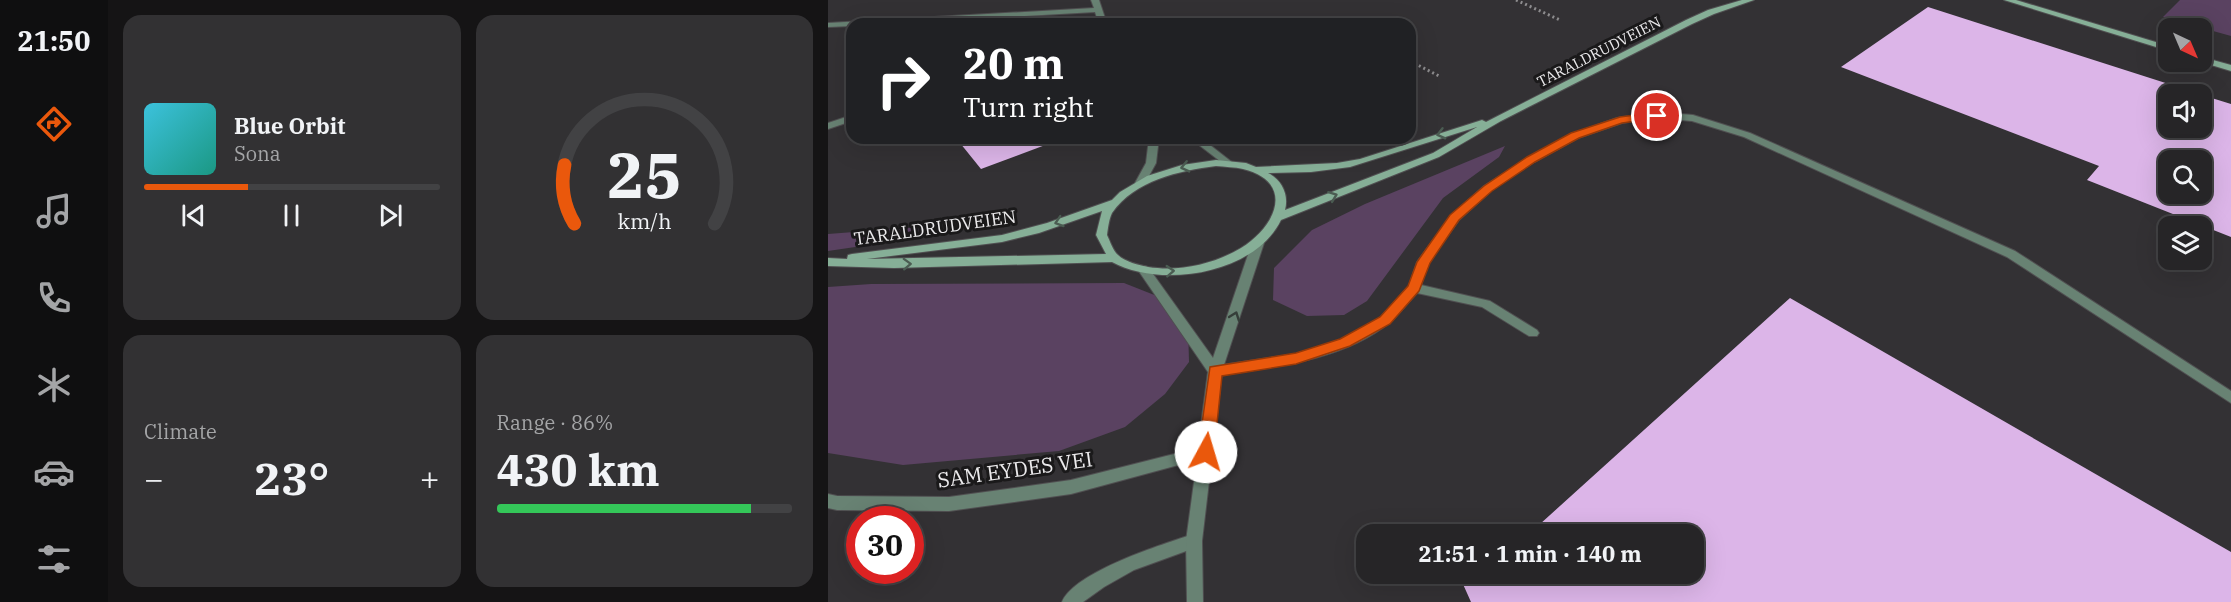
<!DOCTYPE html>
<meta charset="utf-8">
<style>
:root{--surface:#262527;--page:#323133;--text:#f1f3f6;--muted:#a4a5a7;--line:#424244;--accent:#ea580c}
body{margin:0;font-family:"IBM Plex Serif",serif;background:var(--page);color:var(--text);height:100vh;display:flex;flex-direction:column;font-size:22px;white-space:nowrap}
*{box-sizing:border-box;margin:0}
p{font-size:20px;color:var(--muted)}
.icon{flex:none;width:33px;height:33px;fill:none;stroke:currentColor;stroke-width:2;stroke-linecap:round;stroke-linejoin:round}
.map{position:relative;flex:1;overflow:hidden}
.panel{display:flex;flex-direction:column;gap:15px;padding:15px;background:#151415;width:720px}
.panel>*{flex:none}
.hud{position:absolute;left:18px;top:18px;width:570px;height:126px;border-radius:18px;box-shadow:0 6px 24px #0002,0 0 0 2px var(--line);background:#202124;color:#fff;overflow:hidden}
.needle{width:39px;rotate:136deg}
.controls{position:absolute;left:1330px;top:18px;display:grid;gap:12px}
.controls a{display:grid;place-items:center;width:54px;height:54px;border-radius:12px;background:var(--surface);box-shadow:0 6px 24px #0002,0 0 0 2px var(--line);font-size:30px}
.speed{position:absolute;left:18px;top:506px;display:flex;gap:12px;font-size:30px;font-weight:700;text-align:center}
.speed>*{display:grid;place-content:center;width:78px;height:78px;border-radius:50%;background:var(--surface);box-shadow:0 6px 24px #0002,0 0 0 2px var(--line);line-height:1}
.speed .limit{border:9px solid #d22;background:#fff;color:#111}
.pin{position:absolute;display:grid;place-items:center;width:51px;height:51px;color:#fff;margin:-26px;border:3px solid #fff;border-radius:50%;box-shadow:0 2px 6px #0007}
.me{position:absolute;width:66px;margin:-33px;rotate:6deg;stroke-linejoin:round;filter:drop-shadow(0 0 4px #0008)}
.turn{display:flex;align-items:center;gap:21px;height:126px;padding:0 18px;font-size:27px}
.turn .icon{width:78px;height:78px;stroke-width:2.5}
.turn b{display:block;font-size:42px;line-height:51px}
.big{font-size:45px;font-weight:800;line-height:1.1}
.panel .tile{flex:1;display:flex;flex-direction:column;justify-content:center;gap:9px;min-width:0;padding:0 21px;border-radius:18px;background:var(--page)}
.panel .dial{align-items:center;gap:0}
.dial svg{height:156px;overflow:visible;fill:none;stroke:var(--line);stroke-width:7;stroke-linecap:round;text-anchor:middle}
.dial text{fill:var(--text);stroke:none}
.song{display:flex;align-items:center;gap:18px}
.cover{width:72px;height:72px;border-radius:9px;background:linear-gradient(135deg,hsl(190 70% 55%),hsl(170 70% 35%))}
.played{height:6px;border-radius:3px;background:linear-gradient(90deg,var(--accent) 35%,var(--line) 35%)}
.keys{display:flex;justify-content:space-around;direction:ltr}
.heat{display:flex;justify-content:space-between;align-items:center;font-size:33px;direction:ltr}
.charge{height:9px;border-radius:4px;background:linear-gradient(90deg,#34c759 86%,var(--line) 0)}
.panel .tiles{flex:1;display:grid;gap:15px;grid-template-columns:repeat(2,1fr)}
.trip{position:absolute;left:528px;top:524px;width:348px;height:60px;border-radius:18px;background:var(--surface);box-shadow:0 6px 24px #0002,0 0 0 2px var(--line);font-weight:800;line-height:60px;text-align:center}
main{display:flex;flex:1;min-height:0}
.menu{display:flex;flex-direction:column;width:108px;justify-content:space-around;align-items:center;background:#0f0f10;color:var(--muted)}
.menu .icon{width:42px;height:42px}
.menu .on{color:var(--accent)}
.menu b{font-size:27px;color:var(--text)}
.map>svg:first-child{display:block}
</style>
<main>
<nav class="menu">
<b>21:50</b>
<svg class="icon on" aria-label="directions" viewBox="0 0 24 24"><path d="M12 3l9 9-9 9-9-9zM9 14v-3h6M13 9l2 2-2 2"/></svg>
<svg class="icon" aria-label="music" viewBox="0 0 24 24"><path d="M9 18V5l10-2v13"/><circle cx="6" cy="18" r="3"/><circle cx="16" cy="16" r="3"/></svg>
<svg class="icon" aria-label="phone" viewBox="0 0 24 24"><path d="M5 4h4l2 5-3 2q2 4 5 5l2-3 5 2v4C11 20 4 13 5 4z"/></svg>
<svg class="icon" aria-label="climate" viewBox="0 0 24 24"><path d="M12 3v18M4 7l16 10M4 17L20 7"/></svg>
<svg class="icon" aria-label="car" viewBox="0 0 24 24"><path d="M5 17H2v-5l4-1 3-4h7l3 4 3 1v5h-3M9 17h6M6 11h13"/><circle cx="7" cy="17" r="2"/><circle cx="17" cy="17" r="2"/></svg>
<svg class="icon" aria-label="filters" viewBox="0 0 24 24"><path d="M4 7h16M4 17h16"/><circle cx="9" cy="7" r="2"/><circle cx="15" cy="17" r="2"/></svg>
</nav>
<section class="panel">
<div class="tiles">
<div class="tile">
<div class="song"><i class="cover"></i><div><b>Blue Orbit</b><p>Sona</p></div></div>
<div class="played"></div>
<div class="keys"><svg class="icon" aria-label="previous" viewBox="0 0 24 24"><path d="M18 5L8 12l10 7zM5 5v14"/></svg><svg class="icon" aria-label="pause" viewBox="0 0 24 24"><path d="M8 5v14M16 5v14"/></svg><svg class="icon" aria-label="next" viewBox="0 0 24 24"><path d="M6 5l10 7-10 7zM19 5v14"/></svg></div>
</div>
<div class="tile dial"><svg viewBox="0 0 100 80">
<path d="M14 69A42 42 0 1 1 86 69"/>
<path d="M14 69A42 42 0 0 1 9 39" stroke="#ea580c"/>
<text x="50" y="56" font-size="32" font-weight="700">25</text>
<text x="50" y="72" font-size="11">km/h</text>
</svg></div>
<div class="tile"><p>Climate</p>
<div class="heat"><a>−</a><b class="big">23°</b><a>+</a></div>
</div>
<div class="tile"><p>Range · 86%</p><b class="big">430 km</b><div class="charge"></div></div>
</div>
</section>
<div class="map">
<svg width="1403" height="602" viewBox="0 0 1403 602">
<rect width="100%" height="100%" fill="#333134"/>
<g fill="#5a4261">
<path d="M1352 0H1403V36L1335 17Z"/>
<path d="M677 146 671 157 615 198 539 301 516 315 479 316 445 300 446 268 484 230 537 204Z"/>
<path d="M103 226 102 236 0 251V234Z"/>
<path d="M296 283 344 302 360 325 361 362 337 394 297 427 231 451 75 465 0 453V287L43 284Z"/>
</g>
<g fill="#dcb5e8" fill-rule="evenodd">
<path d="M1100 7 1372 94H1341V128H1374V95L1403 104V237L1259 180 1271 166 1013 67ZM1341 160H1374V194H1341Z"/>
<path d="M128 138H228V141L153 169Z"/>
<path d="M962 298 1403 552V602H643L630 573H866V534H701Z"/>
</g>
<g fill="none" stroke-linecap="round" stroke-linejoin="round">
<g stroke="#504f51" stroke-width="2">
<g id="lane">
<path d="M829 112 865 115 922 133 1187 251 1403 391V403L1179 257 916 137 864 121 829 118 794 123 750 138 706 162 664 190 631 220 600 263 593 285 662 301 709 330 711 333 709 336H701L654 307 589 293C580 302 571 315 561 323 514 361 444 367 387 376L382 375 380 371 382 367 387 366 468 354 513 340 553 317 581 286 589 262 623 216 656 186 700 158 744 134 789 118Z"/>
<path d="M24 115V121L0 129V123Z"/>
<path d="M366 534 372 536 374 541 372 546 306 570 276 587 255 602H234C246 572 335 544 366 534Z"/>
</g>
</g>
<g stroke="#504f51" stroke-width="2">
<g id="street">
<path d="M263 0H271L279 24H271L267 12 60 24H24V26L0 27V23L266 8Z"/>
<path d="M321 138H331L328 163 316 185 312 186 307 183 318 163Z"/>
<path d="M362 138H373L405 163 403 165H397Z"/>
<path d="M431 236 437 240 394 371 374 541 375 602H359L358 541 369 460 243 494 121 511 9 510 0 508V494L9 496 121 497 243 480 370 448 380 372 310 270 316 266 320 267 385 358 425 240Z"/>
</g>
</g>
<g stroke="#504f51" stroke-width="2">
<g id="secondary">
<path d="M914 0H926L886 14 864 24 673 121 611 157 453 220C427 274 333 289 284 262L66 268 0 266V258L19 259 20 255 24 254 174 235 219 223 284 200 292 192 319 176 354 165 388 160 418 163 428 167 509 163 532 159 654 120 658 122 858 20 880 10ZM649 127 605 153 457 210C461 195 454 180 440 173L483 172 522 167ZM388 166C397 167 407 167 415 169 468 182 448 227 413 248 386 264 352 272 320 267 311 265 297 262 290 255 285 251 282 241 279 235 280 228 281 219 284 213 307 180 351 171 388 166ZM274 211 268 235 278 254 39 259 174 242 211 233Z"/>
<path d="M1176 0H1188L1341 46V51Z"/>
<path d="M1374 57 1403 65V71L1373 62Z"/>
</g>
</g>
<g stroke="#8d8c8e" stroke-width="3" stroke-dasharray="2 3" stroke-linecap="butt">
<path d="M688 0 732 20"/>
<path d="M582 61 611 76"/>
</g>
<use href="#lane" fill="#688273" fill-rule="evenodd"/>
<use href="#street" fill="#688273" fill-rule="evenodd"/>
<use href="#secondary" fill="#86af97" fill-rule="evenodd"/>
</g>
<defs><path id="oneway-chevron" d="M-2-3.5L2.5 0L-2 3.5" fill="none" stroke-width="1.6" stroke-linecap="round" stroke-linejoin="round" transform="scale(1.5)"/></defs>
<g stroke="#4b5c52">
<use href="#oneway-chevron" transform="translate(613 134) rotate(165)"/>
<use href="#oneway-chevron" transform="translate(357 167) rotate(167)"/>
<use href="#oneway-chevron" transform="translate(505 196) rotate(-21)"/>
<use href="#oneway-chevron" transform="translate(231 222) rotate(162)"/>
<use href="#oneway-chevron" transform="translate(79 264) rotate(-2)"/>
<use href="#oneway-chevron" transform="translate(342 271) rotate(-3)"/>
</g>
<use stroke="#353e39" href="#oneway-chevron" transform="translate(407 316) rotate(-70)"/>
<path fill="#ea580c" stroke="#983908" stroke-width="1.5" d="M829 112 832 113V118L794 123 751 138 707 162 664 191 631 220 602 263 591 291 562 324 522 346 468 364 394 376 386 452 384 457H372L370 452 382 367 468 353 512 339 552 317 580 286 589 262 622 215 656 186 699 157 743 133 792 117Z"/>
<g text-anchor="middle" stroke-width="6" stroke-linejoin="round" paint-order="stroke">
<g font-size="15" fill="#ebeaec" stroke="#1a191a">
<text transform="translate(771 52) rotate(-27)" y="5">TARALDRUDVEIEN</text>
</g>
<g font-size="18" fill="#ebeaec" stroke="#1a191a">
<text transform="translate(107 228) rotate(-8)" y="6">TARALDRUDVEIEN</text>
</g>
<g font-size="21" fill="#ebeaec" stroke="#1a191a">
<text transform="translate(187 470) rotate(-8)" y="7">SAM EYDES VEI</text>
</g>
</g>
</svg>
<div class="controls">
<a><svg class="needle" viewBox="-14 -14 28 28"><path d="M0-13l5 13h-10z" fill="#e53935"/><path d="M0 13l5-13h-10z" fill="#a4a5a7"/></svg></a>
<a><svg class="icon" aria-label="sound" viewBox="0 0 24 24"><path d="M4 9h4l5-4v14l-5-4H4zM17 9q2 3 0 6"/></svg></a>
<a><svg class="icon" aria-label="search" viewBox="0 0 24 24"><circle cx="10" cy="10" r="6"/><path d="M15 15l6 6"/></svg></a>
<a><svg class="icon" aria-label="layers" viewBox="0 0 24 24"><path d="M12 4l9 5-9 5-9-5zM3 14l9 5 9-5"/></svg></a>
</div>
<div class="speed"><div class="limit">30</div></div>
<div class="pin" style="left:829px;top:116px;background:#d93025"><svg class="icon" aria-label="arrive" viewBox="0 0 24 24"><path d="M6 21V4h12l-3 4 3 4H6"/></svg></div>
<svg class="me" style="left:378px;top:452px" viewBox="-20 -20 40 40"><circle r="19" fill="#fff"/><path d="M0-13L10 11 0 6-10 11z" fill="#ea580c"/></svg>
<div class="trip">21:51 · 1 min · 140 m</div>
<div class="hud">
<div class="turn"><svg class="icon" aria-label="right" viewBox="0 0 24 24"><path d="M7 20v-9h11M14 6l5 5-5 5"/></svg><div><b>20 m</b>Turn right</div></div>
</div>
</div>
</main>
